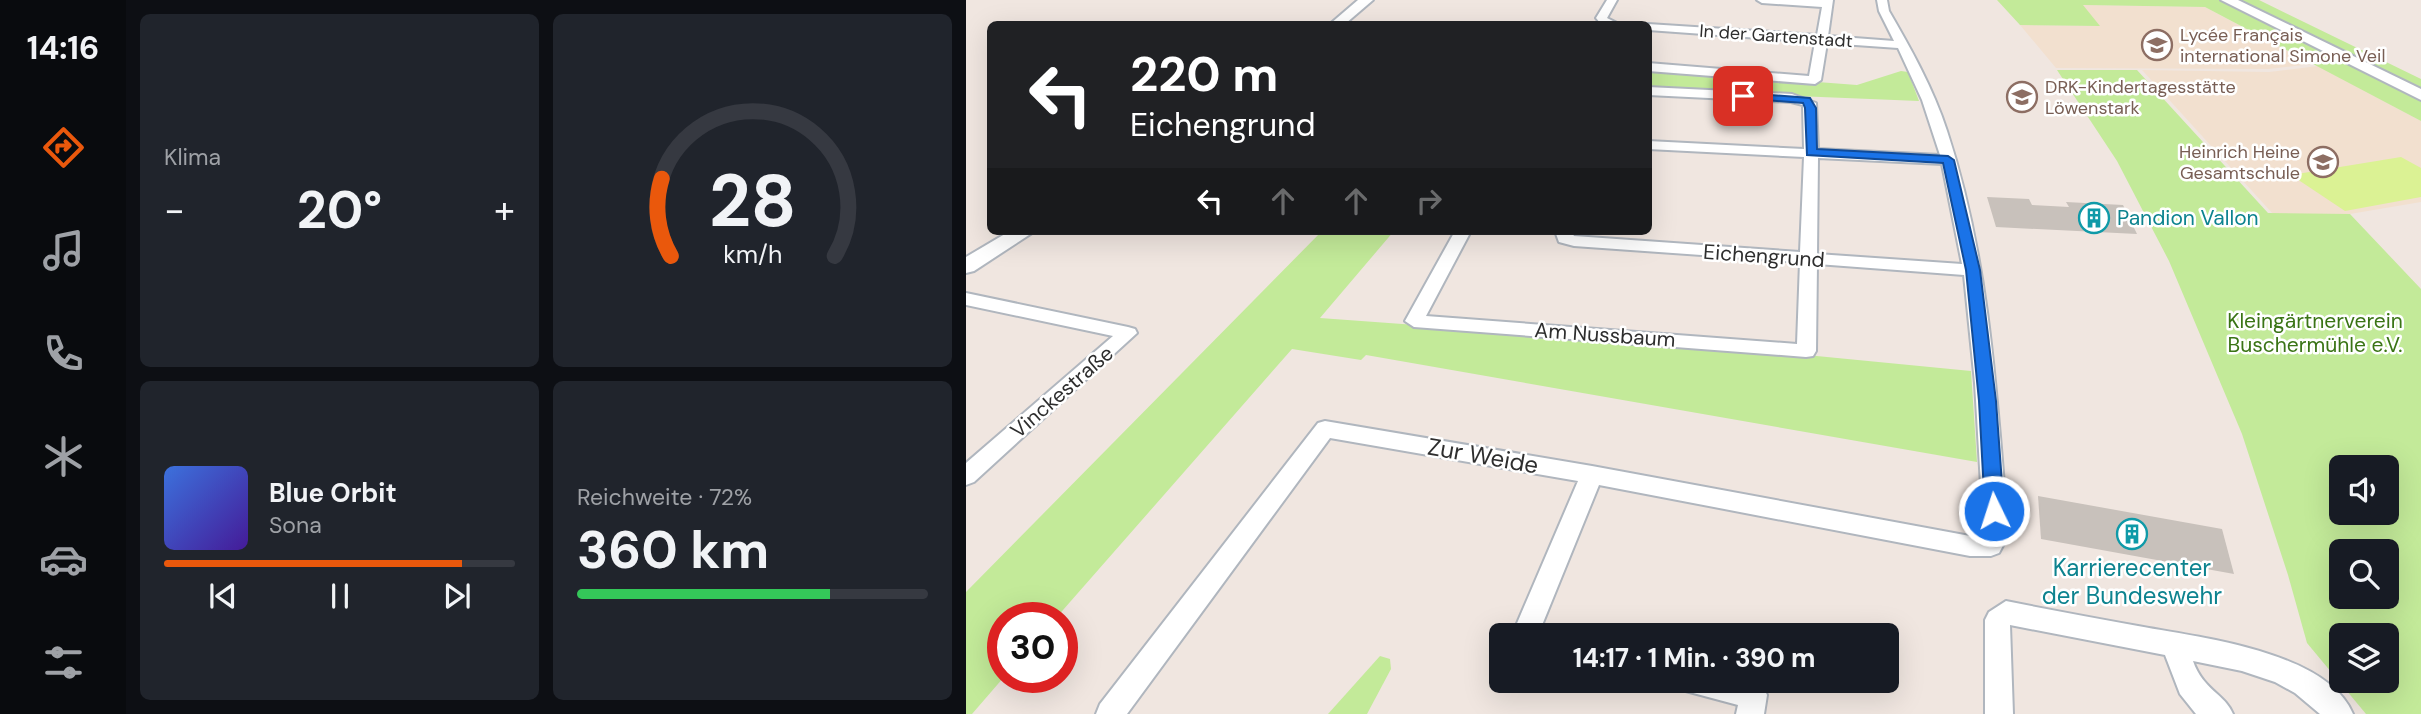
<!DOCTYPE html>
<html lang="de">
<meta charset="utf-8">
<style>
:root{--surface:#171b24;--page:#20242c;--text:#f1f3f6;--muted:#9ea1a6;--line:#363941;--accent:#ea580c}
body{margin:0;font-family:"DM Sans",sans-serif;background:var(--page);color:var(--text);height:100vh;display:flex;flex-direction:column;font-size:26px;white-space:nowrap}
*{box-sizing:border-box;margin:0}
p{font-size:23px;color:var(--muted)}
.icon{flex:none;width:38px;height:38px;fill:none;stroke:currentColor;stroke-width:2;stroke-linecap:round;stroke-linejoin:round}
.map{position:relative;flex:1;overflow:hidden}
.drawer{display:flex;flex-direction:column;gap:14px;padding:14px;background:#0d0f14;width:840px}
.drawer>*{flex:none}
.top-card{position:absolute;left:21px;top:21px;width:665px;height:214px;border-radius:10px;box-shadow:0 7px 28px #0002;background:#202124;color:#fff;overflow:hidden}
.tools{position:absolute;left:1363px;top:455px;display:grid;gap:14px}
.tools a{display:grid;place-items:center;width:70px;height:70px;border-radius:10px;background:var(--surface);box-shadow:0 7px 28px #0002;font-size:35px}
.speed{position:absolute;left:21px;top:602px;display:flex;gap:14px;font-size:35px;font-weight:700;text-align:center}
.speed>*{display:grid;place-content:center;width:91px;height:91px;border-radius:50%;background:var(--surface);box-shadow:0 7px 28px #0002;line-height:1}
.speed .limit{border:10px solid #d22;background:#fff;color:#111}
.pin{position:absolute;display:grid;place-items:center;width:60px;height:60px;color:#fff;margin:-30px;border-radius:14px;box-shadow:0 4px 10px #0006}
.me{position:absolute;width:77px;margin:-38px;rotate:356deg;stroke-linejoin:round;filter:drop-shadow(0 0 5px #0008)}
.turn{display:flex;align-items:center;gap:24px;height:147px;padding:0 28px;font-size:32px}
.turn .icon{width:91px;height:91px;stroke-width:2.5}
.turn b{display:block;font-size:49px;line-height:60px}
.lanes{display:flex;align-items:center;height:66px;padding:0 28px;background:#0003;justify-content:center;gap:35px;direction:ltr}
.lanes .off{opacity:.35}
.big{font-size:52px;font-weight:700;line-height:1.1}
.drawer .tile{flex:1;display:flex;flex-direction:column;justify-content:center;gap:10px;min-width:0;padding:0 24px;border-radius:10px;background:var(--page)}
.drawer .dial{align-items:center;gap:0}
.dial svg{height:182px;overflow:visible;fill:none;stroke:var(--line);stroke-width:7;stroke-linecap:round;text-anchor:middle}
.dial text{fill:var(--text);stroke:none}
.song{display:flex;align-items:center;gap:21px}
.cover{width:84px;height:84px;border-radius:10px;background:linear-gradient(135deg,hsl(220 70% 55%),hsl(260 70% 35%))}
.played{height:7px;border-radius:4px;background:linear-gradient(90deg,var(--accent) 85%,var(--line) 85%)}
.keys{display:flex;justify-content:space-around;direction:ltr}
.heat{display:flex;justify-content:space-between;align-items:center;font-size:38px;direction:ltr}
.charge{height:10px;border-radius:5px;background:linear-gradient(90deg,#34c759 72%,var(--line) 0)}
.drawer .tiles{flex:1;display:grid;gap:14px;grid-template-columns:repeat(2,1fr)}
.trip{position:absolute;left:523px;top:623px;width:410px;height:70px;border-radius:10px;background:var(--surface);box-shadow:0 7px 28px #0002;font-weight:700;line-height:70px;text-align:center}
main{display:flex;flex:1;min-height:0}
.menu{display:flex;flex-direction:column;width:126px;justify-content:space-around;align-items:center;background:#090b0e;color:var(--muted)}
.menu .icon{width:49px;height:49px}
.menu .current{color:var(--accent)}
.menu b{font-size:32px;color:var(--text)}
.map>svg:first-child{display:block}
</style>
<main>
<nav class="menu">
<b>14:16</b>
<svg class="icon current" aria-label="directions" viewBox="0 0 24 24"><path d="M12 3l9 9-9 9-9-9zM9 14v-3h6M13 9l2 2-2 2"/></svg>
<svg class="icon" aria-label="music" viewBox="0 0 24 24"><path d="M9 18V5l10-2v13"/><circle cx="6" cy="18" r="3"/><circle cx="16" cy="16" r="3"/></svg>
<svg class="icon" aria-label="phone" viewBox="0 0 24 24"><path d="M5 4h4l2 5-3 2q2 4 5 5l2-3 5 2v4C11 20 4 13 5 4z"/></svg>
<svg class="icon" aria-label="climate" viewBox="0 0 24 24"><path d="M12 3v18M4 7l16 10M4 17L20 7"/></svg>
<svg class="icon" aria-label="car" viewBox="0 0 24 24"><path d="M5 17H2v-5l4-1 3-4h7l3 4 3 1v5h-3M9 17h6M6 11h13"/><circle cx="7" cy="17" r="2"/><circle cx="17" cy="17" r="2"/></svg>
<svg class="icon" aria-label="filters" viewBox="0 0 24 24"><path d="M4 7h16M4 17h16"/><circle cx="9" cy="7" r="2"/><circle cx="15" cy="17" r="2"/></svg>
</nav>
<section class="drawer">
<div class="tiles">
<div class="tile"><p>Klima</p>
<div class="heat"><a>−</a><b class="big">20°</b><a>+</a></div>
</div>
<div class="tile dial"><svg viewBox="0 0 100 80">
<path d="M14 69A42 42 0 1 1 86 69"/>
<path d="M14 69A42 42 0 0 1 10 35" stroke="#ea580c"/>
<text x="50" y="56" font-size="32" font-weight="700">28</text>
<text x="50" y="72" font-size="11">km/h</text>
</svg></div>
<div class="tile">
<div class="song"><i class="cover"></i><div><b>Blue Orbit</b><p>Sona</p></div></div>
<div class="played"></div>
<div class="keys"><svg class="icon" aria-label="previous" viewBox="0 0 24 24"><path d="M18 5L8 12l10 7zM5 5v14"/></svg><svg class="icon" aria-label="pause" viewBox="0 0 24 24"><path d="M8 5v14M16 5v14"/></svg><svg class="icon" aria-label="next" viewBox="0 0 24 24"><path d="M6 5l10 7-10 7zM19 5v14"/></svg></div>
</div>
<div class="tile"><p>Reichweite · 72%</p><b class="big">360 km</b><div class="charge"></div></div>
</div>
</section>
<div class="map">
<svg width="1455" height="714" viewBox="0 0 1455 714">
<rect width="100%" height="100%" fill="#f0e6e0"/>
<g fill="#f2e0cf">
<path d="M1115 5 1239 7 1346 64 1303 69 1090 68 1054 25 1133 26Z"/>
<path d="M1352 66 1455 121V202L1384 214H1307L1176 70 1303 72Z"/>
</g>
<g fill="#c3ea99" fill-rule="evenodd">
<path d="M1031 0H1293L1455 79V121L1239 7 1117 5 1134 26 1054 25Z"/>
<path d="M682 69 891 85 935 71 942 72 953 101 683 90Z"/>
<path d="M1091 70H1171L1302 213 1384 214 1455 289V714H1400L1341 643 1322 575 1276 434 1203 261 1151 161ZM1421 467V513H1376V467ZM1421 551V597H1376V551ZM1421 635V681H1376V635Z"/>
<path d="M356 231H428L354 318 780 349 1005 371 1011 462 400 355 395 360 326 349 90 618H37L38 677 6 714H0V592Z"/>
<path d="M414 656 424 659 425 669 401 714H362Z"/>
</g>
<path fill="#dbf294" d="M1435 157 1455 168V197L1379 211 1325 175Z"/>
<g fill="#c8c1bb">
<path d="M1021 197 1063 199 1066 205 1103 207 1100 202 1157 205 1171 234 1030 227Z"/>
<path d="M1072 496 1256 529 1268 574 1075 539Z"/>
</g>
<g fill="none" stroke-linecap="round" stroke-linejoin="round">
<g stroke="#b0b6be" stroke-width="4">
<g id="minor">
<path d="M641 0H651L641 18 653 24H635L630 18Z"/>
<path d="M791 0H867L862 36 928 41 913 11 911 0H921L923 11C945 49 967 88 981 131 1024 261 1031 399 1042 536L1033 553 1025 556H1004L633 485 572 635H546L612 481 364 438 161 714H130L134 704 352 423 359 421 626 466 1004 536H1018L1009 383 998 275 851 264 850 351 847 356 840 357 448 327 439 321 489 231H505L460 316 831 344 834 262 608 246 593 242 589 231H605L608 236 834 252 838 157 682 149V141L838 149 837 105 825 102 682 95V87L826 94 850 103 852 149 974 155 956 100 932 48 861 43 855 80 849 84 682 71V63L843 76 849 42 682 30V24H679H682L851 35 856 7 796 3ZM852 158 976 164 996 264 851 254Z"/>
<path d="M0 293 162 327 169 329 171 333 8 482 0 485V463L147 336 0 305Z"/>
<path d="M1040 601C1084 610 1128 618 1172 626 1231 637 1361 651 1387 714H1354L1329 693 1309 682 1276 671 1227 661C1237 690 1259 694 1267 714H1230L1214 694 1199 655 1044 625 1047 714H1019V620L1023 612Z"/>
<path d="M712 681 787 682 797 686 801 695 798 714H770L772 705 716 690Z"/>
</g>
</g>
<g stroke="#b0b6be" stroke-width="4">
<g id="tertiary">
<path d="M392 0H407L379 24H364Z"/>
<path d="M1255 0H1272L1455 89V100Z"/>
<path d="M44 231H69L8 271 0 273V257Z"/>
</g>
</g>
<use href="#minor" fill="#fff" fill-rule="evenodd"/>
<use href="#tertiary" fill="#fff" fill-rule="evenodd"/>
</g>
<path fill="#1a73e8" stroke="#114b97" stroke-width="2" d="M777 93 844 98 850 108 851 149 982 156 988 160 1014 270 1030 401 1038 511 1035 516 1028 518 1022 516 1019 511 1013 401 1000 270 977 163 841 155 839 108 837 103 774 98 772 96Z"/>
<defs>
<g id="school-ring" transform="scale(1.575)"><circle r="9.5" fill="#fff" stroke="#8d6e63" stroke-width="1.5"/><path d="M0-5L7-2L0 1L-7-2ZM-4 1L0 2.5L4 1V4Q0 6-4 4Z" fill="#8d6e63"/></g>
<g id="building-ring" transform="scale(1.575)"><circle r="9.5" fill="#fff" stroke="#0f9aa8" stroke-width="1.5"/><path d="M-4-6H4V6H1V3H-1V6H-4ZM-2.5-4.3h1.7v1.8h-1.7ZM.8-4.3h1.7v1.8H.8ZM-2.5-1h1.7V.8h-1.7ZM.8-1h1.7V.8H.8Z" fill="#0f9aa8"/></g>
</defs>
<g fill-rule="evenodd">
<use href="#school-ring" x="1191" y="45"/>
<use href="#school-ring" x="1056" y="97"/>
<use href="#school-ring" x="1357" y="162"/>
<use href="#building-ring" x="1128" y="218"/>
<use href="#building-ring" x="1166" y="534"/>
</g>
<g text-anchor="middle" stroke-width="5" stroke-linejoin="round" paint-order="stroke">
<g font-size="18" fill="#785e54" stroke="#fff" text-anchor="start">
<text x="1214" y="41">Lycée Français<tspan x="1214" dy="21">international Simone Veil</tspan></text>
<text x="1079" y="93">DRK-Kindertagesstätte<tspan x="1079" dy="21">Löwenstark</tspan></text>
<text x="1334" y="158" text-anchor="end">Heinrich Heine<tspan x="1334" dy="21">Gesamtschule</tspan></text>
</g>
<g font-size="18" fill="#2e2e2e" stroke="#fff">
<text transform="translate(810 36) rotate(4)" y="6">In der Gartenstadt</text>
</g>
<g font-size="21" fill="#0d838f" stroke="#fff" text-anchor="start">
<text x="1151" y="225">Pandion Vallon</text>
</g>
<g font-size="21" fill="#2e2e2e" stroke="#fff">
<text transform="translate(798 256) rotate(4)" y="7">Eichengrund</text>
<text transform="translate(639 335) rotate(4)" y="7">Am Nussbaum</text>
<text transform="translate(96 392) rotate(-41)" y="7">Vinckestraße</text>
</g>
<g font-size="21" fill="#3a7415" stroke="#fff">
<text x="1349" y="328">Kleingärtnerverein<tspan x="1349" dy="24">Buschermühle e.V.</tspan></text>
</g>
<g font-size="24" fill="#2e2e2e" stroke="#fff">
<text transform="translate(517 456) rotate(10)" y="8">Zur Weide</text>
</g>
<g font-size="24" fill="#0d838f" stroke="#fff">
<text x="1166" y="576">Karrierecenter<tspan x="1166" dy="28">der Bundeswehr</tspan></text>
</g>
</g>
</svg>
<div class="tools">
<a><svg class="icon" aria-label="sound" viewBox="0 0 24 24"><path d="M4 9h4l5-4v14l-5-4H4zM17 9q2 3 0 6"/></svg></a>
<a><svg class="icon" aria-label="search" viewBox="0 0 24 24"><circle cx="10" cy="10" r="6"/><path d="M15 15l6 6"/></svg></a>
<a><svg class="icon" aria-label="layers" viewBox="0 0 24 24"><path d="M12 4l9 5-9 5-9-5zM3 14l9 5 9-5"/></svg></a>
</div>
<div class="speed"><div class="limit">30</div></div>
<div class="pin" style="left:777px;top:96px;background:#d93025"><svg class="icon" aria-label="arrive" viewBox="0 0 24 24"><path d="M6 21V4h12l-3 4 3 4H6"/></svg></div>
<svg class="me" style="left:1028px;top:511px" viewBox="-20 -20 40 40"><circle r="17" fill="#1a73e8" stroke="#fff" stroke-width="3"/><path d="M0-11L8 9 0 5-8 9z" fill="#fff"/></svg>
<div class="trip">14:17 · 1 Min. · 390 m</div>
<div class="top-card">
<div class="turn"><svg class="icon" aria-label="left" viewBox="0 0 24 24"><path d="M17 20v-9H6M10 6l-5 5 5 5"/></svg><div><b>220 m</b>Eichengrund</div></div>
<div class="lanes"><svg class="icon" aria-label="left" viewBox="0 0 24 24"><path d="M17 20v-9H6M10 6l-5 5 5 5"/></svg><svg class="icon off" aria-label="ahead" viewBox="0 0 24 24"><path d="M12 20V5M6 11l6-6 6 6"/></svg><svg class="icon off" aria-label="ahead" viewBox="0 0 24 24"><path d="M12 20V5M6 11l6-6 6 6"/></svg><svg class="icon off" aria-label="right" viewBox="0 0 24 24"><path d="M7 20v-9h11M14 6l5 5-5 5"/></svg></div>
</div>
</div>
</main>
